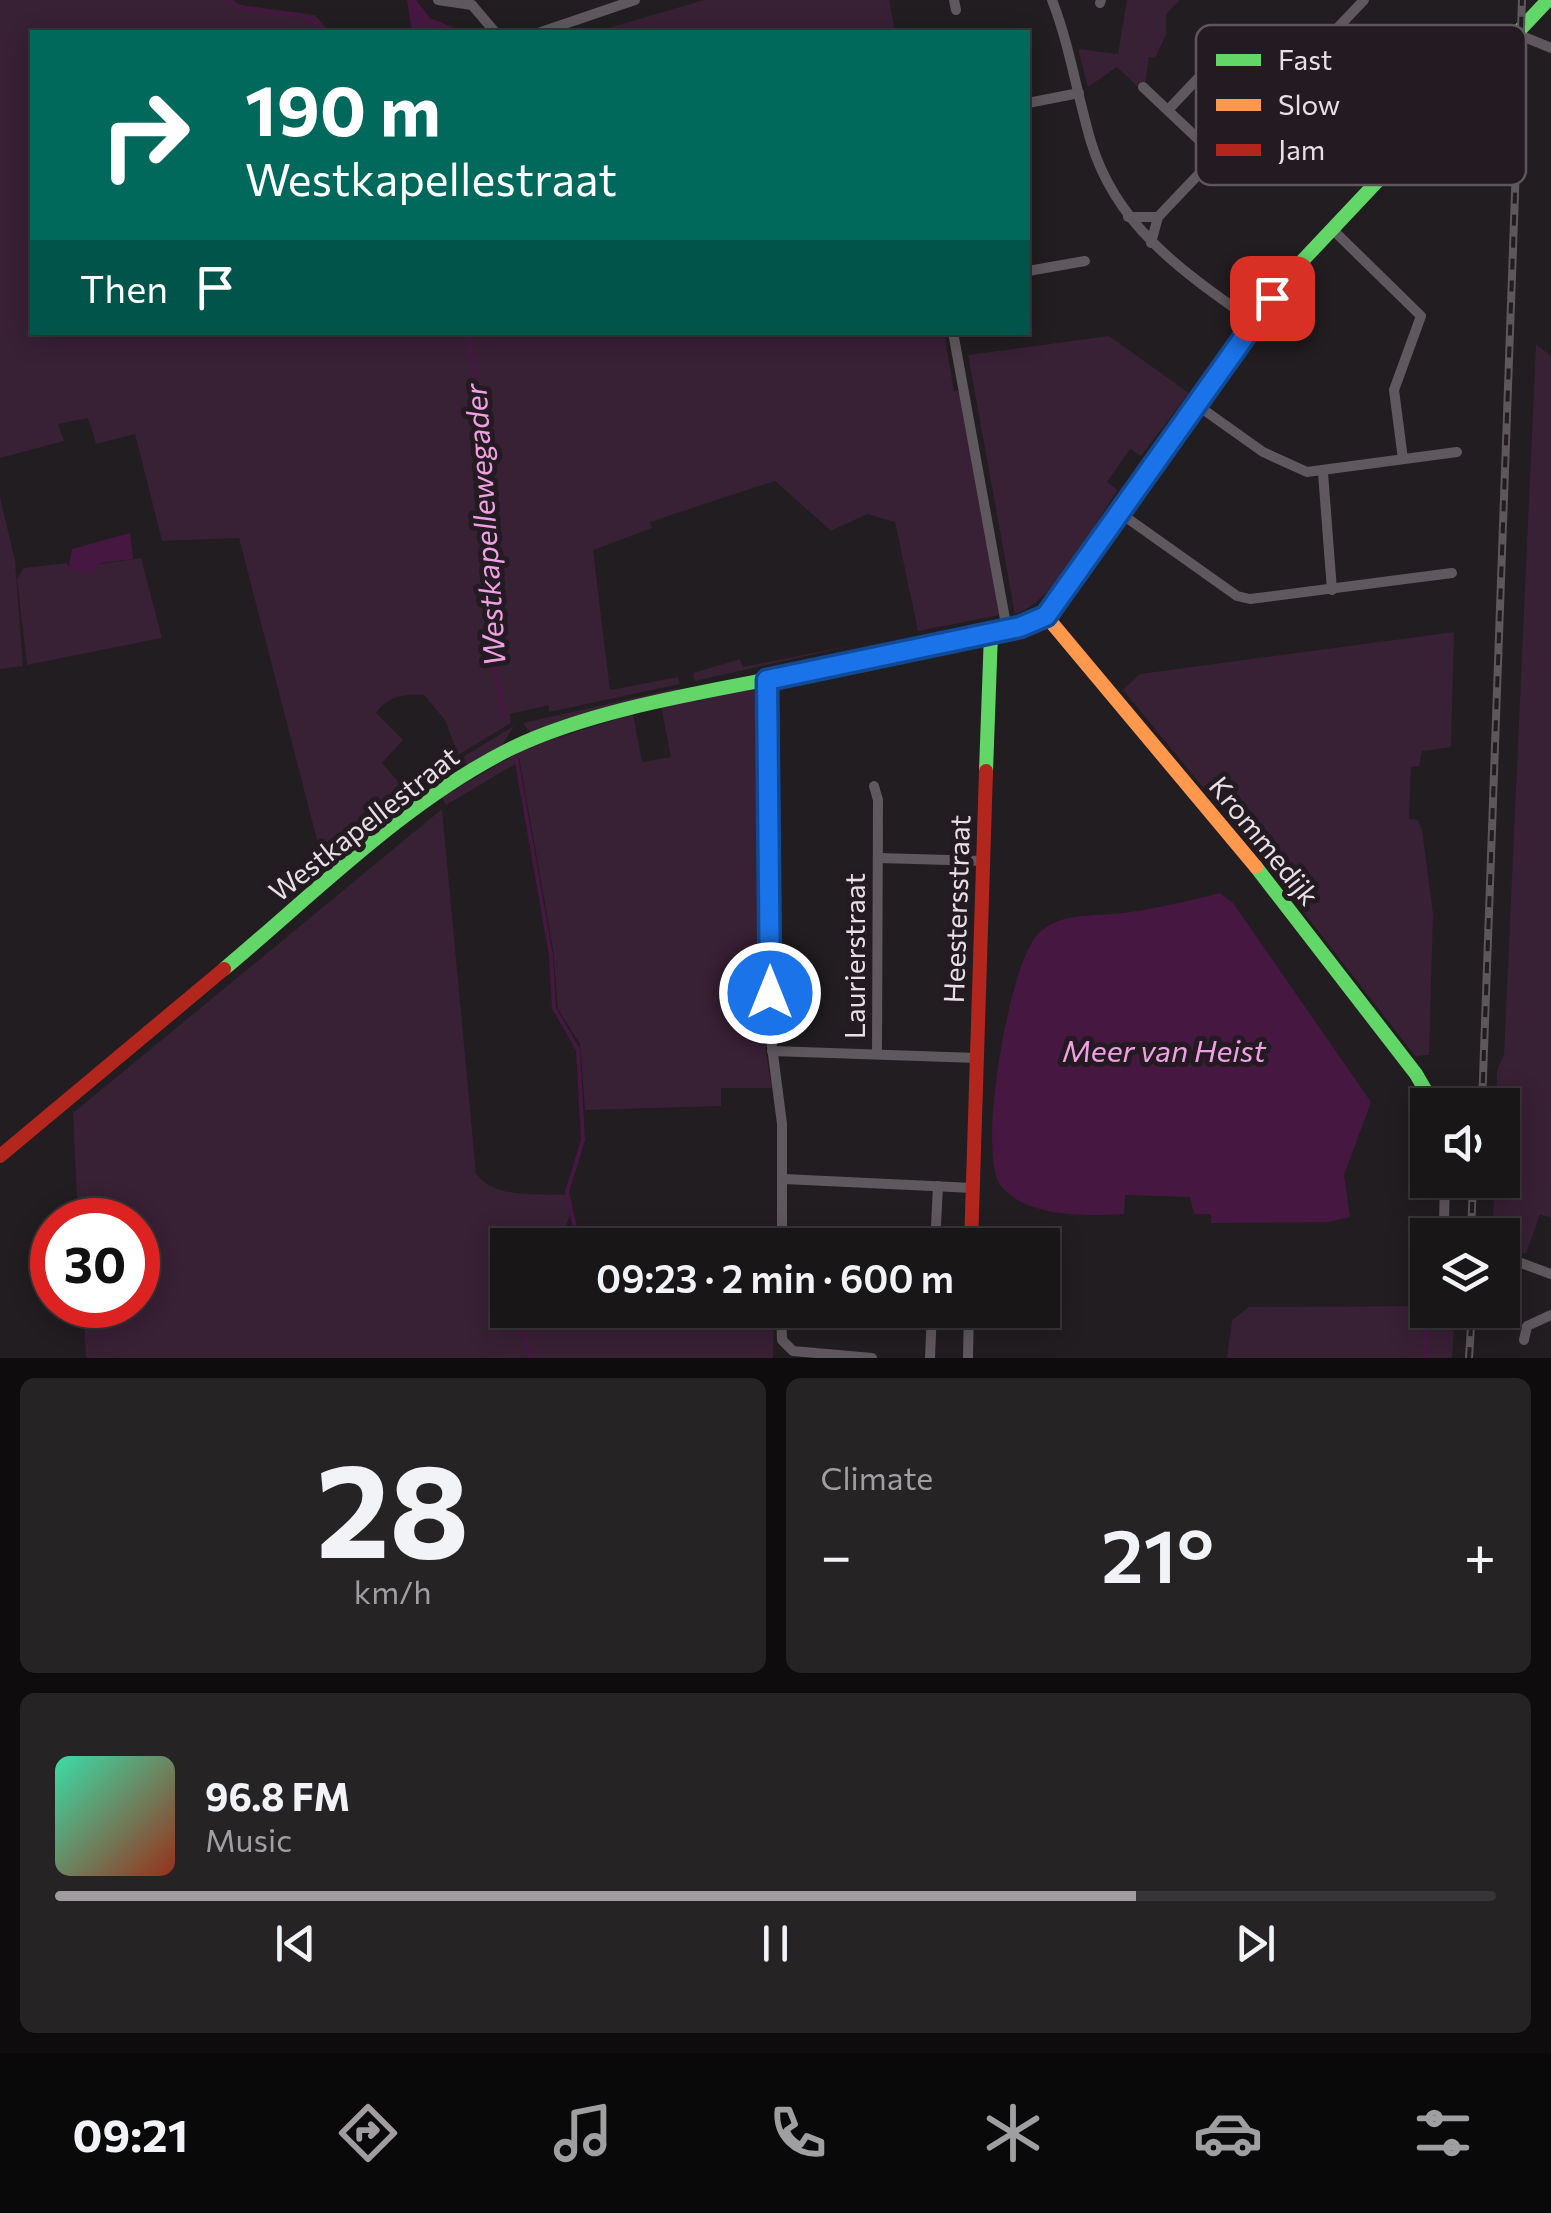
<!DOCTYPE html>
<meta charset="utf-8">
<style>
:root{--surface:#191618;--page:#262325;--text:#f1f3f6;--muted:#9f9fa2;--line:#373537;--accent:#a19ca0}
body{margin:0;font-family:Commissioner,sans-serif;background:var(--page);color:var(--text);height:100vh;display:flex;flex-direction:column;font-size:38px;white-space:nowrap}
*{box-sizing:border-box;margin:0}
p{font-size:32px;color:var(--muted)}
.icon{flex:none;width:55px;height:55px;fill:none;stroke:currentColor;stroke-width:2;stroke-linecap:round;stroke-linejoin:round}
.map{position:relative;height:1358px;overflow:hidden}
.side{display:flex;flex-direction:column;gap:20px;padding:20px;background:#0e0c0d;flex:1}
.side>*{flex:none}
.guide{position:absolute;left:30px;top:30px;width:1000px;height:305px;border-radius:0px;box-shadow:0 5px 25px #0003,0 0 0 2px var(--line);background:#00695c;color:#fff;overflow:hidden}
.buttons{position:absolute;left:1410px;top:1088px;display:grid;gap:20px}
.buttons a{display:grid;place-items:center;width:110px;height:110px;border-radius:0px;background:var(--surface);box-shadow:0 5px 25px #0003,0 0 0 2px var(--line);font-size:50px}
.speed{position:absolute;left:30px;top:1198px;display:flex;gap:20px;font-size:50px;font-weight:700;text-align:center}
.speed>*{display:grid;place-content:center;width:130px;height:130px;border-radius:50%;background:var(--surface);box-shadow:0 5px 25px #0003,0 0 0 2px var(--line);line-height:1}
.speed .limit{border:15px solid #d22;background:#fff;color:#111}
.pin{position:absolute;display:grid;place-items:center;width:85px;height:85px;color:#fff;margin:-42px;border-radius:20px;box-shadow:0 5px 15px #0006}
.me{position:absolute;width:110px;margin:-55px;rotate:0deg;stroke-linejoin:round;filter:drop-shadow(0 0 8px #0008)}
.turn{display:flex;align-items:center;gap:35px;height:210px;padding:0 50px;font-size:45px}
.turn .icon{width:130px;height:130px;stroke-width:2.5}
.turn b{display:block;font-size:70px;line-height:85px}
.then{display:flex;align-items:center;height:95px;padding:0 50px;background:#0003;gap:20px;font-size:38px}
.big{font-size:75px;font-weight:600;line-height:1.1}
.side .card{flex:1;display:flex;flex-direction:column;justify-content:center;gap:15px;min-width:0;padding:0 35px;border-radius:15px;background:var(--page)}
.side .dial{align-items:center;gap:0}
.dial b{font-size:130px;line-height:1}
.song{display:flex;align-items:center;gap:30px}
.cover{width:120px;height:120px;border-radius:15px;background:linear-gradient(135deg,hsl(160 70% 55%),hsl(10 70% 35%))}
.played{height:10px;border-radius:5px;background:linear-gradient(90deg,var(--accent) 75%,var(--line) 75%)}
.keys{display:flex;justify-content:space-around;direction:ltr}
.heat{display:flex;justify-content:space-between;align-items:center;font-size:55px;direction:ltr}
.side .tiles{flex:1;display:grid;gap:20px;grid-template-columns:1fr 1fr}
.card:last-child{grid-column:span 2}
.trip{position:absolute;left:490px;top:1228px;width:570px;height:100px;border-radius:0px;background:var(--surface);box-shadow:0 5px 25px #0003,0 0 0 2px var(--line);font-weight:600;line-height:100px;text-align:center}
.tabs{display:flex;height:160px;justify-content:space-around;align-items:center;background:#0a090a;color:var(--muted)}
.tabs .icon{width:70px;height:70px}
.tabs .on{color:var(--accent)}
.tabs b{font-size:45px;color:var(--text)}
.map>svg:first-child{display:block}
</style>
<div class="map">
<svg width="1551" height="1358" viewBox="0 0 1551 1358">
<rect width="100%" height="100%" fill="#211d20"/>
<g fill="#382035">
<path d="M0 0H233L240 5 315 15 330 32H32V332L944 333 954 391H959L1000 615 918 631 895 522 867 514 831 531 775 481 650 522 652 528 593 550 610 690 678 677 680 684 549 712V705L510 714 511 723 458 755 445 720 424 695C406 693 386 697 376 713L403 740 382 763 410 795 324 867 239 538 162 541 135 434 96 444 88 418 58 424 64 441 0 458Z"/>
<path d="M704 0H889L895 32H595Z"/>
<path d="M1127 0H1180L1166 14V35L1155 58 1149 57 1145 84 1139 88 1117 67 1088 87 1078 49 1118 54Z"/>
<path d="M1109 336 1189 393 1141 456 1130 449 1107 482 1118 490C1093 524 1058 600 1015 614L968 355Z"/>
<path d="M1536 344 1551 356V1218L1540 1214 1526 1254 1503 1245 1502 1235H1492L1495 1180H1502V1105H1496L1497 1070 1504 1055Z"/>
<path d="M0 497 15 561 23 666 0 669Z"/>
<path d="M141 558 162 638 27 665 17 579 24 568 67 563 69 569Z"/>
<path d="M1454 632 1451 747 1422 751 1419 766 1411 767 1409 819 1418 820 1422 830 1433 914 1429 1055 1415 1056 1240 830 1243 826 1213 789 1207 792 1123 690 1140 674Z"/>
<path d="M868 642 695 681 693 673 740 659 743 667Z"/>
<path d="M757 687 765 695 766 1054 772 1088H721V1106L585 1110 580 1044 558 1009 553 949 519 757 515 764 446 805 442 797 528 747 633 714 642 762 671 757 661 707Z"/>
<path d="M678 688 672 695 530 733 523 723Z"/>
<path d="M514 726 500 749 469 765 458 760Z"/>
<path d="M442 809 476 1173C494 1200 539 1193 568 1195L570 1214 562 1239 715 1242 508 1245V1310H774L773 1358H86L83 1305H138V1220H78L73 1113Z"/>
<path d="M1427 1298 1428 1310H1455L1452 1358H1227L1232 1320 1249 1307 1419 1306Z"/>
</g>
<g fill="#461841">
<path d="M407 0H416L430 18 465 32H412Z"/>
<path d="M130 533 133 559 101 563 91 574 68 569 72 549Z"/>
<path d="M1220 893 1233 903 1371 1102 1344 1175 1350 1217 1329 1222 1211 1223V1214H1194L1190 1197 1125 1195 1124 1214C1087 1216 1027 1218 1001 1186 976 1155 1009 965 1037 935 1060 911 1093 917 1123 913 1155 909 1188 901 1220 893Z"/>
</g>
<g fill="none" stroke-linecap="round" stroke-linejoin="round">
<g stroke="#461841" stroke-width="4">
<path d="M227 0C256 21 305 2 325 32"/>
<path d="M468 332 487 458 489 636 504 717"/>
<path d="M516 757 551 956 554 1008 578 1050 583 1140 567 1192 575 1228 565 1245"/>
<path d="M519 1310 530 1358"/>
<path d="M1426 1358V1307"/>
</g>
<g stroke="#5f585e" stroke-width="10">
<path d="M438 0 472 5"/>
<path d="M954 0 956 10"/>
<path d="M1052 0C1070 46 1077 95 1091 142 1117 228 1185 273 1254 322"/>
<path d="M1100 3 1101 0"/>
<path d="M472 5 495 32"/>
<path d="M541 32 635 0"/>
<path d="M1517 34 1551 48"/>
<path d="M1143 87 1216 156"/>
<path d="M1028 103 1079 93"/>
<path d="M1168 110 1220 55 1217 46"/>
<path d="M1128 217H1158"/>
<path d="M1332 229 1421 316 1394 390 1403 459"/>
<path d="M1151 243 1158 217 1364 0"/>
<path d="M1028 271 1085 261"/>
<path d="M953 332 1007 630"/>
<path d="M1197 405 1263 452 1307 472 1457 452"/>
<path d="M1323 473 1332 590"/>
<path d="M1120 513 1237 596 1250 599 1452 573"/>
<path d="M767 680 770 1031 782 1124V1245"/>
<path d="M874 786 878 800 877 1054"/>
<path d="M879 858 983 861"/>
<path d="M772 1051 977 1058"/>
<path d="M784 1179 973 1188"/>
<path d="M1445 1180 1444 1223 1449 1235"/>
<path d="M935 1245 938 1186"/>
<path d="M1502 1256 1551 1274"/>
<path d="M781 1310 782 1340 793 1351 872 1358"/>
<path d="M1524 1340 1527 1326 1551 1315"/>
<path d="M930 1358 932 1310"/>
<path d="M968 1358 969 1310"/>
</g>
<g stroke="#63d668" stroke-width="14">
<path d="M1078 572 1290 274 1548 0"/>
<path d="M986 771 991 633"/>
<path d="M1256 867 1416 1074 1434 1105"/>
<path d="M224 969C315 893 405 801 512 748 598 707 713 691 806 672"/>
</g>
<path stroke="#ff974d" stroke-width="14" d="M1046 616 1256 867"/>
<g stroke="#b3261e" stroke-width="14">
<path d="M806 672 1020 627 1046 616 1078 572"/>
<path d="M0 1156 224 969"/>
<path d="M971 1245 986 771"/>
</g>
<g stroke="#5c575b" stroke-width="8">
<g id="rail">
<path d="M1482 1105 1522 0"/>
<path d="M1471 1235 1473 1180"/>
<path d="M1469 1358 1472 1310"/>
</g>
</g>
<use href="#rail" stroke="#231b21" stroke-width="4" stroke-dasharray="11" stroke-linecap="butt"/>
</g>
<g fill="none" stroke-linecap="round" stroke-linejoin="round">
<g stroke="#114b97" stroke-width="25">
<path id="route" d="M770 993 767 680 1020 627 1046 616 1272 298"/>
</g>
<use href="#route" stroke="#1a73e8" stroke-width="18"/>
</g>
<g text-anchor="middle" stroke-width="10" stroke-linejoin="round" paint-order="stroke">
<g font-size="28" fill="#e6e0e5" stroke="#231b21">
<text transform="translate(364 824) rotate(-38)" y="10">Westkapellestraat</text>
<text transform="translate(1264 841) rotate(51)" y="10">Krommedijk</text>
<text transform="translate(957 909) rotate(-88)" y="10">Heestersstraat</text>
<text transform="translate(855 956) rotate(-90)" y="10">Laurierstraat</text>
</g>
<g font-size="30" font-style="italic" fill="#ef9fe2" stroke="#231b21">
<text transform="translate(486 525) rotate(-94)" y="10">Westkapellewegader</text>
<text x="1164" y="1062">Meer van Heist</text>
</g>
</g>
<rect x="1196" y="25" width="330" height="160" rx="15" fill="#231b21" stroke="#5e565c" stroke-width="2.5"/>
<rect x="1216" y="54" width="45" height="12" fill="#63d668"/>
<rect x="1216" y="99" width="45" height="12" fill="#ff974d"/>
<rect x="1216" y="144" width="45" height="12" fill="#b3261e"/>
<g font-size="28" fill="#e6e0e5">
<text x="1278" y="70">Fast</text>
<text x="1278" y="115">Slow</text>
<text x="1278" y="160">Jam</text>
</g>
</svg>
<div class="buttons">
<a><svg class="icon" aria-label="sound" viewBox="0 0 24 24"><path d="M4 9h4l5-4v14l-5-4H4zM17 9q2 3 0 6"/></svg></a>
<a><svg class="icon" aria-label="layers" viewBox="0 0 24 24"><path d="M12 4l9 5-9 5-9-5zM3 14l9 5 9-5"/></svg></a>
</div>
<div class="speed"><div class="limit">30</div></div>
<div class="pin" style="left:1272px;top:298px;background:#d93025"><svg class="icon" aria-label="arrive" viewBox="0 0 24 24"><path d="M6 21V4h12l-3 4 3 4H6"/></svg></div>
<svg class="me" style="left:770px;top:993px" viewBox="-20 -20 40 40"><circle r="17" fill="#1a73e8" stroke="#fff" stroke-width="3"/><path d="M0-11L8 9 0 5-8 9z" fill="#fff"/></svg>
<div class="trip">09:23 · 2 min · 600 m</div>
<div class="guide">
<div class="turn"><svg class="icon" aria-label="right" viewBox="0 0 24 24"><path d="M7 20v-9h11M14 6l5 5-5 5"/></svg><div><b>190 m</b>Westkapellestraat</div></div>
<div class="then">Then<svg class="icon" aria-label="arrive" viewBox="0 0 24 24"><path d="M6 21V4h12l-3 4 3 4H6"/></svg></div>
</div>
</div>
<section class="side">
<div class="tiles">
<div class="card dial"><b>28</b><p>km/h</p></div>
<div class="card"><p>Climate</p>
<div class="heat"><a>−</a><b class="big">21°</b><a>+</a></div>
</div>
<div class="card">
<div class="song"><i class="cover"></i><div><b>96.8 FM</b><p>Music</p></div></div>
<div class="played"></div>
<div class="keys"><svg class="icon" aria-label="previous" viewBox="0 0 24 24"><path d="M18 5L8 12l10 7zM5 5v14"/></svg><svg class="icon" aria-label="pause" viewBox="0 0 24 24"><path d="M8 5v14M16 5v14"/></svg><svg class="icon" aria-label="next" viewBox="0 0 24 24"><path d="M6 5l10 7-10 7zM19 5v14"/></svg></div>
</div>
</div>
</section>
<nav class="tabs">
<b>09:21</b>
<svg class="icon on" aria-label="directions" viewBox="0 0 24 24"><path d="M12 3l9 9-9 9-9-9zM9 14v-3h6M13 9l2 2-2 2"/></svg>
<svg class="icon" aria-label="music" viewBox="0 0 24 24"><path d="M9 18V5l10-2v13"/><circle cx="6" cy="18" r="3"/><circle cx="16" cy="16" r="3"/></svg>
<svg class="icon" aria-label="phone" viewBox="0 0 24 24"><path d="M5 4h4l2 5-3 2q2 4 5 5l2-3 5 2v4C11 20 4 13 5 4z"/></svg>
<svg class="icon" aria-label="climate" viewBox="0 0 24 24"><path d="M12 3v18M4 7l16 10M4 17L20 7"/></svg>
<svg class="icon" aria-label="car" viewBox="0 0 24 24"><path d="M5 17H2v-5l4-1 3-4h7l3 4 3 1v5h-3M9 17h6M6 11h13"/><circle cx="7" cy="17" r="2"/><circle cx="17" cy="17" r="2"/></svg>
<svg class="icon" aria-label="filters" viewBox="0 0 24 24"><path d="M4 7h16M4 17h16"/><circle cx="9" cy="7" r="2"/><circle cx="15" cy="17" r="2"/></svg>
</nav>
